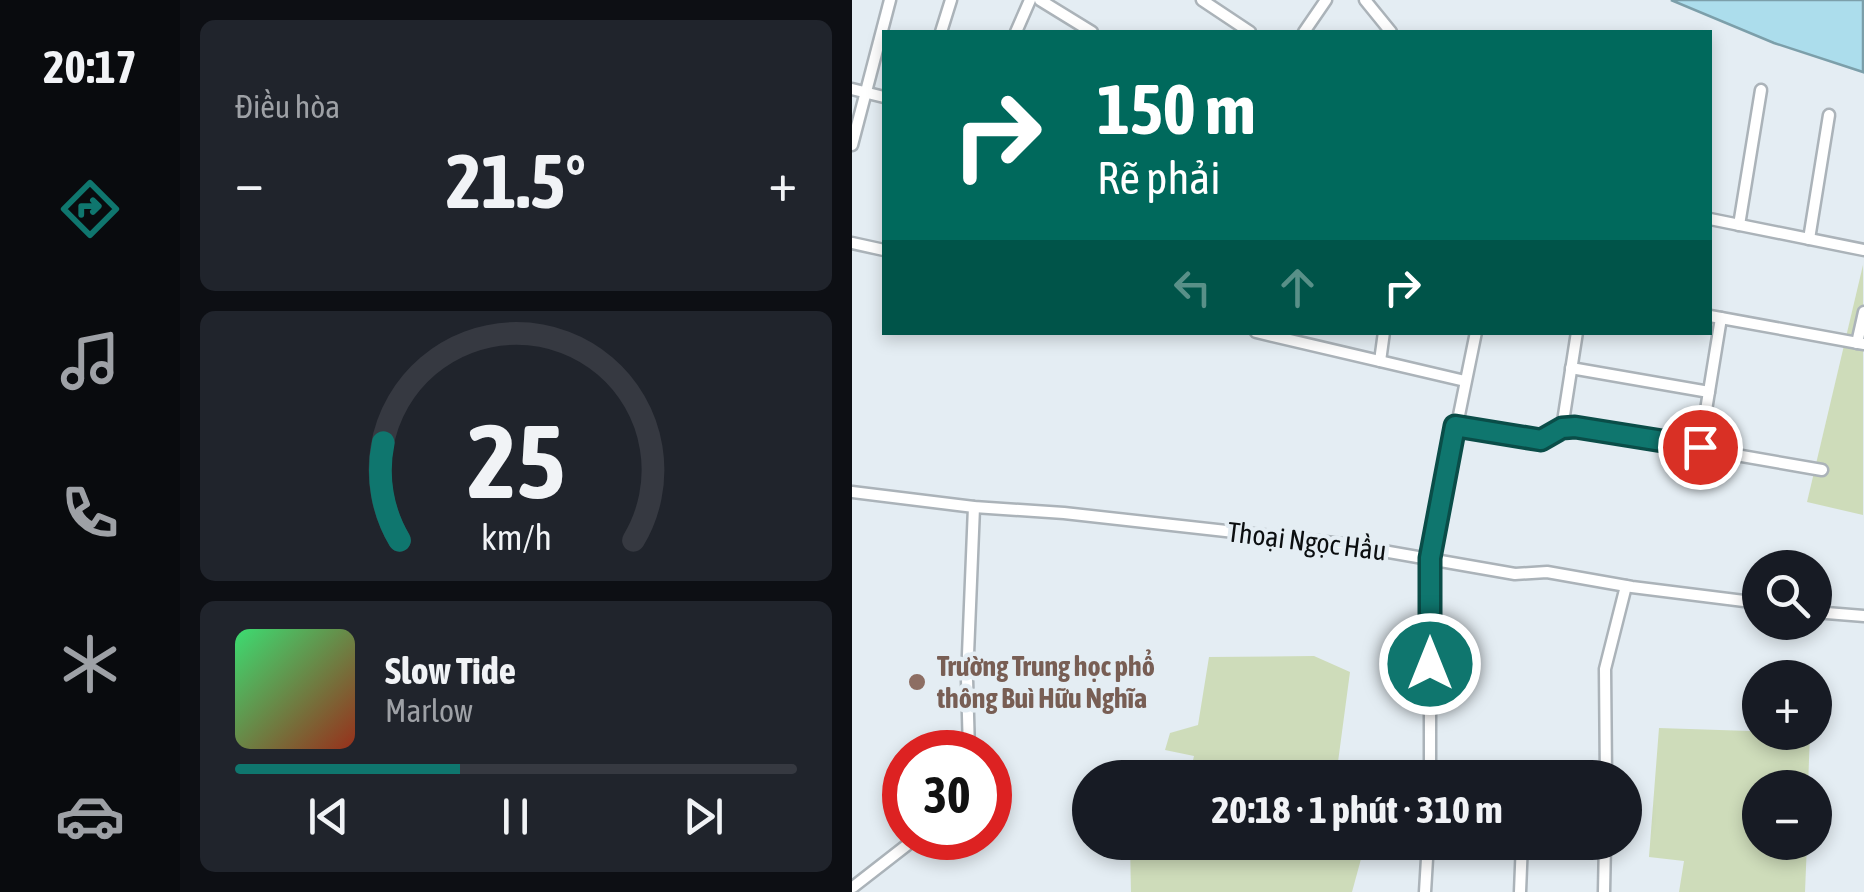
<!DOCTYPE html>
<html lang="vi">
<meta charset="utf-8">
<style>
:root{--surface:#171b24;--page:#20242c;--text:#f1f3f6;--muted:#9ea1a6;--line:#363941;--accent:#0f766e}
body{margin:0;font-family:"Asap Condensed",sans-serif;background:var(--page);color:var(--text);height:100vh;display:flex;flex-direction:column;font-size:38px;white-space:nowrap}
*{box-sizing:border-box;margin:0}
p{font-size:32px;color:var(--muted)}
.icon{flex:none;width:55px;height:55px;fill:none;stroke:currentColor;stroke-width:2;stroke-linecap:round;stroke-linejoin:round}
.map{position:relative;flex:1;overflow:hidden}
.panel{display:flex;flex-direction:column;gap:20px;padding:20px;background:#0d0f14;width:672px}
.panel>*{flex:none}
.hud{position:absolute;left:30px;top:30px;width:830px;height:305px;border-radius:0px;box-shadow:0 5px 15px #0003;background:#00695c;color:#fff;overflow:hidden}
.controls{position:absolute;left:890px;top:550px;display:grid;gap:20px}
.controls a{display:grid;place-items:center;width:90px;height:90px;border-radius:50%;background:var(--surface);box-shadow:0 5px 15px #0003;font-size:50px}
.speed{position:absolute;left:30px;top:730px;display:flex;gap:20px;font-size:50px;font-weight:700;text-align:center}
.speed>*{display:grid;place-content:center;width:130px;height:130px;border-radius:50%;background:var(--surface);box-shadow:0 5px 15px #0003;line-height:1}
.speed .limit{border:15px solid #d22;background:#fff;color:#111}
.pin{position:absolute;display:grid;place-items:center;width:85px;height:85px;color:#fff;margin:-42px;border:5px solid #fff;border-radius:50%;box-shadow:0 2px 10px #0007}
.me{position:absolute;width:110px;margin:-55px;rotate:0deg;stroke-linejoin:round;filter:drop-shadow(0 0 8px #0008)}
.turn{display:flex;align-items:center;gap:35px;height:210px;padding:0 50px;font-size:45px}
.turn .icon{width:130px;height:130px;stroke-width:2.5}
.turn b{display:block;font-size:70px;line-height:85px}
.lanes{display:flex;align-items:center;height:95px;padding:0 50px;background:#0003;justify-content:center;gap:50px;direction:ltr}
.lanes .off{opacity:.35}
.big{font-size:75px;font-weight:700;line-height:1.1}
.panel .widget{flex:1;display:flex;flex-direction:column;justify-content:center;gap:15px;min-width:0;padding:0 35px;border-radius:15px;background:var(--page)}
.panel .dial{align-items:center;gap:0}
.dial svg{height:260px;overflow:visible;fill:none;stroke:var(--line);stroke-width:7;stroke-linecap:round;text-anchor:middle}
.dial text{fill:var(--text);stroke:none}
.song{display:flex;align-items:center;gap:30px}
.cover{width:120px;height:120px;border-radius:15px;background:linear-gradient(135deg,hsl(140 70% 55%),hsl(10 70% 35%))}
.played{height:10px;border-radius:5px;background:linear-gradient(90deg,var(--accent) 40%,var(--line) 40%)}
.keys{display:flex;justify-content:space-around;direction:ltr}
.heat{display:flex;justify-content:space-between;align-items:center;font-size:55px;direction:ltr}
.trip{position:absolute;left:220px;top:760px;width:570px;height:100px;border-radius:50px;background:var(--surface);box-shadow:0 5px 15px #0003;font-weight:700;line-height:100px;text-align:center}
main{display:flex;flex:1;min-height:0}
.tabs{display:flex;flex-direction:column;width:180px;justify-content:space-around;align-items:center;background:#090b0e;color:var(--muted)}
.tabs .icon{width:70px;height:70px}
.tabs .on{color:var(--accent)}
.tabs b{font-size:45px;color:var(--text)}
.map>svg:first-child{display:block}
</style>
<main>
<nav class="tabs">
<b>20:17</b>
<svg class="icon on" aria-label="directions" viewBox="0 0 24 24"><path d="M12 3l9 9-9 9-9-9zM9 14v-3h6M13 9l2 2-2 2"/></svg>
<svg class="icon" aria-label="music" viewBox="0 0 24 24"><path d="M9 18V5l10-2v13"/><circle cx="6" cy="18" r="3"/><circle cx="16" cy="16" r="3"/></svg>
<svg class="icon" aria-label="phone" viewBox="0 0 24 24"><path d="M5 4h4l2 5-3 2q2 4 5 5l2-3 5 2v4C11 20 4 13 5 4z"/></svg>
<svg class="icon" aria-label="climate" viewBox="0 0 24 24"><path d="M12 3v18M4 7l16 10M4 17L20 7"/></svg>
<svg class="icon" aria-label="car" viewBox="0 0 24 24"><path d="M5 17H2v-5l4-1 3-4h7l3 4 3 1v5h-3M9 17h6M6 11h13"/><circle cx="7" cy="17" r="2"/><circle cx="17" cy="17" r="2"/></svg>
</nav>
<section class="panel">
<div class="widget"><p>Điều hòa</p>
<div class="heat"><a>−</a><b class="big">21.5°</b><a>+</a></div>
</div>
<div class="widget dial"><svg viewBox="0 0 100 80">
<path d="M14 69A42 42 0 1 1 86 69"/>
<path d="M14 69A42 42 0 0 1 9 39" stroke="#0f766e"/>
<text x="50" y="56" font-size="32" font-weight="700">25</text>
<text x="50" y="72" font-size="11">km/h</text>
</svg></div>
<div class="widget">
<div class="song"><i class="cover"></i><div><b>Slow Tide</b><p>Marlow</p></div></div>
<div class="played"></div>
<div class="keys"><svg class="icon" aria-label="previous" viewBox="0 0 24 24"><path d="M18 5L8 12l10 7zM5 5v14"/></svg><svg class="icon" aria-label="pause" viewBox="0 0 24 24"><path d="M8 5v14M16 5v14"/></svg><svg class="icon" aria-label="next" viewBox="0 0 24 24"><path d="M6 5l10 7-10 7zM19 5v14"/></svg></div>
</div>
</section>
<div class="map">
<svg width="1012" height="892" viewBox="0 0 1012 892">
<rect width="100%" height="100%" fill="#e4edf3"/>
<g fill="#cedcba">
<path d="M1011 265V515L955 502Z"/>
<path d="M462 656 498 672 484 777H337L342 756 313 750 318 733 346 725 357 657Z"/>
<path d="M807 728 958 733 956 787 908 788V842L955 843 953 892H827L832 861 797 857Z"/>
<path d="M278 843H494L502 844 509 859 500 892H279Z"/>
</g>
<path fill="#acddec" stroke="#7c9faa" stroke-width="2.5" d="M819 0H1011V72L922 43Z"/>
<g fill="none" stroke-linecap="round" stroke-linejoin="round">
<g stroke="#abb3b9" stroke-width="15">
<g id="minor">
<path d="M188 0 240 32"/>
<path d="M350 0 398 32"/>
<path d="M513 0 539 32"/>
<path d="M89 32 99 0"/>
<path d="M164 32 178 0"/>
<path d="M452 32 474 0"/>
<path d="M0 89 32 97"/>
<path d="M0 145 38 0"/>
<path d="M858 219 1012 250"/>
<path d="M887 225 909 90"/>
<path d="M957 239 977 115"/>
<path d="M0 243 32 250"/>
<path d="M858 316 1012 344"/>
<path d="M404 332 613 381"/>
<path d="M1005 343 1012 312"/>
<path d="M528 361 532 332"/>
<path d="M719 368 857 392"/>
<path d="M603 427 689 440 710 428 723 427 970 470"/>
<path d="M710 428 725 332"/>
<path d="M848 447 869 318"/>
<path d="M0 492 122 507 212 513 491 544 663 574 695 572 780 587 908 603"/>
<path d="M962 612 1012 616"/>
<path d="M117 752 115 679 122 507"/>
<path d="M578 778V557L624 332"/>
<path d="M754 778 753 669 774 586"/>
<path d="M1 887 64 838"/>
<path d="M573 892 576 842"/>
<path d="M668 892 670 842"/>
<path d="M752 892 753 842"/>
</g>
</g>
<use href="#minor" stroke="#fff" stroke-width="10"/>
</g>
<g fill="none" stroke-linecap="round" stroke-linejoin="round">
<g stroke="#0a4d48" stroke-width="25">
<path id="route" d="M578 664V558L603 426 689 440 710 428 723 427 848 447"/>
</g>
<use href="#route" stroke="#0f766e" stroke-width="18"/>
</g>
<circle fill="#8d6e63" stroke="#e4edf3" stroke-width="4" cx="65" cy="682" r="10"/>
<g text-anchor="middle" stroke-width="9" stroke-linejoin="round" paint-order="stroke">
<g font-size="28" fill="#0b0e10" stroke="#e4edf3">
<text transform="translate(455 541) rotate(7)" y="10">Thoại Ngọc Hầu</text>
</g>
<g font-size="28" font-weight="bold" fill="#785e54" stroke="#e4edf3" text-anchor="start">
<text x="85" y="676">Trường Trung học phổ<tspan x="85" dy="32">thông Buì Hữu Nghĩa</tspan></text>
</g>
</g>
</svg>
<div class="controls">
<a><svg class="icon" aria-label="search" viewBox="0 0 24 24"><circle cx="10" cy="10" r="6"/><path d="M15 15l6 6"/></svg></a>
<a>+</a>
<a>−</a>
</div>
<div class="speed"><div class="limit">30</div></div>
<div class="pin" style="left:848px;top:447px;background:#d93025"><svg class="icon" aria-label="arrive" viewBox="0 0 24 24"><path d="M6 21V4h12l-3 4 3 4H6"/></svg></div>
<svg class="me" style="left:578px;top:664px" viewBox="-20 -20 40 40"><circle r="17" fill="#0f766e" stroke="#fff" stroke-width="3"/><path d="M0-11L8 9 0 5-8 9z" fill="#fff"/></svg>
<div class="trip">20:18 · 1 phút · 310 m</div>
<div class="hud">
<div class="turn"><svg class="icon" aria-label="right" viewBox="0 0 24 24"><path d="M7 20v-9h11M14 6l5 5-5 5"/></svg><div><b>150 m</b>Rẽ phải</div></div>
<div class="lanes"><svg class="icon off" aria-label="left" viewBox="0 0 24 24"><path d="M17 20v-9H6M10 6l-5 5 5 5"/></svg><svg class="icon off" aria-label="ahead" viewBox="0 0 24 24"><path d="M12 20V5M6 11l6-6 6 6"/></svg><svg class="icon" aria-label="right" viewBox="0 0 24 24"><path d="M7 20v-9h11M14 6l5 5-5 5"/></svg></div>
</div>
</div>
</main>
